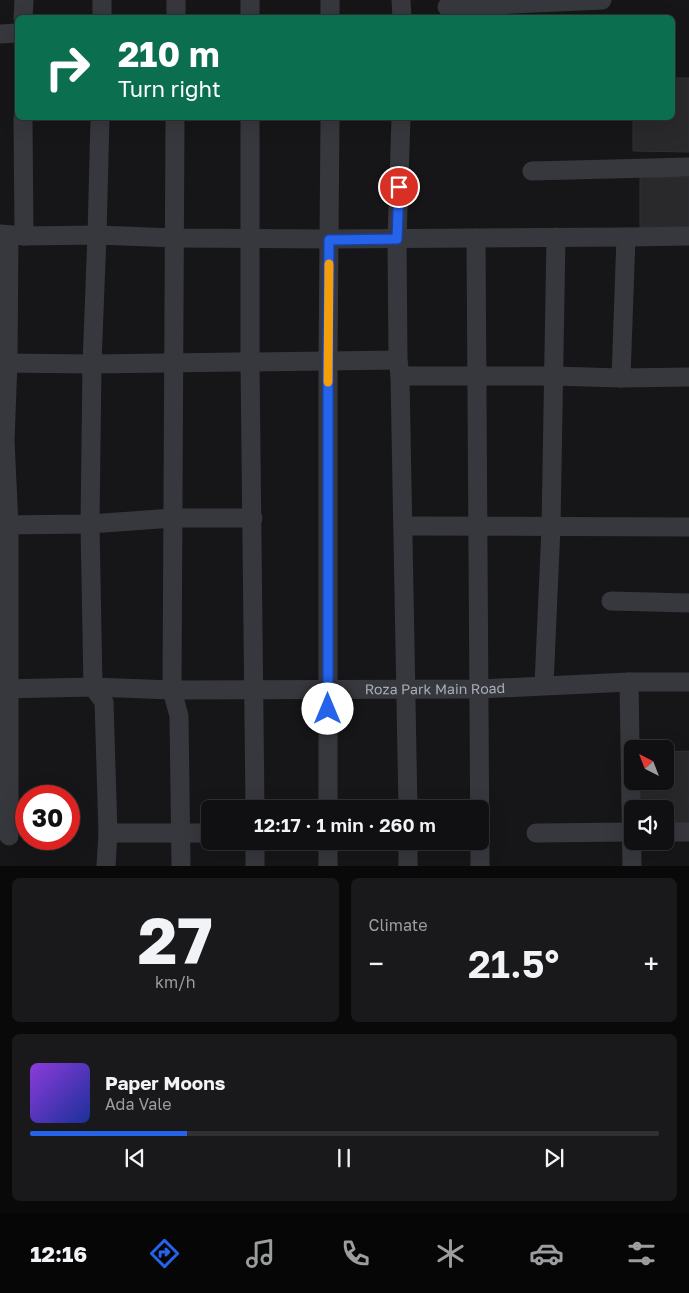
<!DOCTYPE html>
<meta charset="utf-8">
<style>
:root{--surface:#101012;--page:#19191b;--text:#f1f3f6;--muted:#9c9d9f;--line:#303032;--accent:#2563eb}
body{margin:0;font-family:"Golos Text",sans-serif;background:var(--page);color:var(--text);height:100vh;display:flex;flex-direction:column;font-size:19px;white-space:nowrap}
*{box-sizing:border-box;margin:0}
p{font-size:16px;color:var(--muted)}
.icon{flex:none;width:28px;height:28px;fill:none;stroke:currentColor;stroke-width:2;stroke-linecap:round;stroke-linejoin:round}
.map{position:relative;height:866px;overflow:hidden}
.side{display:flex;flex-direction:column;gap:12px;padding:12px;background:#09090a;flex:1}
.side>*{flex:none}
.top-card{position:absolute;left:15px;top:15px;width:660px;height:105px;border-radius:8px;box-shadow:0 5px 20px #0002,0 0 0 1px var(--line);background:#0b6e4f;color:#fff;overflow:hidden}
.needle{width:32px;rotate:318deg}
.buttons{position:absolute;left:624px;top:740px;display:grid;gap:10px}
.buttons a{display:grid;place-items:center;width:50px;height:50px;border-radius:8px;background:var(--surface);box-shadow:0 5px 20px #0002,0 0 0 1px var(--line);font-size:25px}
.speed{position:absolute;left:15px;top:785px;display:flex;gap:10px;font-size:25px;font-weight:700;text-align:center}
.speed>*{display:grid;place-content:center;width:65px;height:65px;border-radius:50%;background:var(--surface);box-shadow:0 5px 20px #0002,0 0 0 1px var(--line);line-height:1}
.speed .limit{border:8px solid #d22;background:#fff;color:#111}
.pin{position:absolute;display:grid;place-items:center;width:42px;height:42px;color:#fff;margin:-21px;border:2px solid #fff;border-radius:50%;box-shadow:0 1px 5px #0007}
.me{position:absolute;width:55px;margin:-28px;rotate:0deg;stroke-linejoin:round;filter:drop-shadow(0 0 4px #0008)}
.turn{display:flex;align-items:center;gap:18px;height:105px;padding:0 20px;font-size:22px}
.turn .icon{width:65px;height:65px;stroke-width:2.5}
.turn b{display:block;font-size:35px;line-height:42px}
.big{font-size:38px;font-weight:600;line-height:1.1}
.side .widget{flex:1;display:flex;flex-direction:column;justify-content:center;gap:8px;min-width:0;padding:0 18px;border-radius:8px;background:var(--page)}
.side .dial{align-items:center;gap:0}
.dial b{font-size:65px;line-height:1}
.song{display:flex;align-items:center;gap:15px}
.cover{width:60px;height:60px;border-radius:8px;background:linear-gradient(135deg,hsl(270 70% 55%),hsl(230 70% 35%))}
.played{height:5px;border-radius:2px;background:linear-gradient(90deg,var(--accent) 25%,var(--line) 25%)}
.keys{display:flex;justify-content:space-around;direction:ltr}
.heat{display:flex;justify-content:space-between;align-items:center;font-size:28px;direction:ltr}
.side .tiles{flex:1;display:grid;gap:12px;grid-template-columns:1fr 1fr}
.widget:last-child{grid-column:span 2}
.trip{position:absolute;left:201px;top:800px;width:288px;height:50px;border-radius:8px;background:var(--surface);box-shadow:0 5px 20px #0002,0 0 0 1px var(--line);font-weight:600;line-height:50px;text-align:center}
.tabs{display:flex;height:80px;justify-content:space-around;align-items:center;background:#060607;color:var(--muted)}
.tabs .icon{width:35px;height:35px}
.tabs .current{color:var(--accent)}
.tabs b{font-size:22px;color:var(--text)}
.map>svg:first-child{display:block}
</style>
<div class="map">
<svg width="689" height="866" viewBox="0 0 689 866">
<rect width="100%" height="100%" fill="#161618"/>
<g fill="#29292c" stroke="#303034">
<path d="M672 78H689V152L633 151V118H672Z"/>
<rect x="640" y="177" width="49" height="53"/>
<path d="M689 751V825H665V809H640L639 781H665V752Z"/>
</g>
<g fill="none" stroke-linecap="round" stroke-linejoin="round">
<g stroke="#37383d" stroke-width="19">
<path d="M102 0V18"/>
<path d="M401 0 402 18"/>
<path d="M447 7 602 0"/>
<path d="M23 18 24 0"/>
<path d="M176 18V0"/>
<path d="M250 18V0"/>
<path d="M330 18V0"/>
<path d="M0 34 18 33"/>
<path d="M23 118 24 236"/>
<path d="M100 118 97 235 92 364 90 524 93 687 104 702 108 833 106 866"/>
<path d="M175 118 172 690 179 716 181 866"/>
<path d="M250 118V362L255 809"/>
<path d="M401 118 397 239 398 360 400 376 408 809"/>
<path d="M532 171 689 167"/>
<path d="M0 234 24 236 97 235 175 238 329 239 626 237 689 236"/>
<path d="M9 235 8 362 5 441 9 525V836"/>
<path d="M476 238 480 866"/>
<path d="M0 363 92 364 398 360"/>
<path d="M400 376H554L621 378 689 377"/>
<path d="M621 378 626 237"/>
<path d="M0 525 90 524 173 518H253"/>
<path d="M403 526 689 527"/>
<path d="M611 601 689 603"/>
<path d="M629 682 632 866"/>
<path d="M544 685 551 527 556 237"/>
<path id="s1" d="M0 689 93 687 172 690 479 689 629 682H689"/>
<path d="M328 809V361L330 118"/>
<path d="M665 832H689"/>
<path d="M108 833H210"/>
<path d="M536 833 632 832"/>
<path d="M255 841V866"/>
<path d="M408 841V866"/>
<path d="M328 866V841"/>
</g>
</g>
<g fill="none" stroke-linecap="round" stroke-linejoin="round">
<g stroke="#184099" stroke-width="12">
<path id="route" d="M328 709V361L329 240 397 239 399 187"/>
</g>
<use href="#route" stroke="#2563eb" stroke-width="9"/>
<path stroke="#f59e0b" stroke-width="9" d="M328 382 329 264"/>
</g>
<g text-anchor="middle" stroke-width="5" stroke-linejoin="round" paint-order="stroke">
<g font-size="14" fill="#a8adb8" stroke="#111113">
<text dy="5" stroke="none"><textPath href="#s1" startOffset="435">Roza Park Main Road</textPath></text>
</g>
</g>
</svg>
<div class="buttons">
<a><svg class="needle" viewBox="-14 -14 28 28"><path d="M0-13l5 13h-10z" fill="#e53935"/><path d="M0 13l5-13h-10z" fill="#9c9d9f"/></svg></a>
<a><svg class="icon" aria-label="sound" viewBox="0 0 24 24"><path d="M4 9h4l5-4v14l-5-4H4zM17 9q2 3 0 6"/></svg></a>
</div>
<div class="speed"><div class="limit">30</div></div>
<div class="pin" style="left:399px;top:187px;background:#d93025"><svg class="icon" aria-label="arrive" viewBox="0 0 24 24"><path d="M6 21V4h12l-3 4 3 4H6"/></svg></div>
<svg class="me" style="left:328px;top:709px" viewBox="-20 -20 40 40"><circle r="19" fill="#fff"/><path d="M0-13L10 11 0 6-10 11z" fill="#2563eb"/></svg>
<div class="trip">12:17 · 1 min · 260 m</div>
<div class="top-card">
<div class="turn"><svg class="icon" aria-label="right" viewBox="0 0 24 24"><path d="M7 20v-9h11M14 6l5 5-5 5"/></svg><div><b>210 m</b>Turn right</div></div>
</div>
</div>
<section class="side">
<div class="tiles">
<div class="widget dial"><b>27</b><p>km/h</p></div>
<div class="widget"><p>Climate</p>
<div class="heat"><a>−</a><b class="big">21.5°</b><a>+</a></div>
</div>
<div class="widget">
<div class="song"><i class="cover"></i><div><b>Paper Moons</b><p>Ada Vale</p></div></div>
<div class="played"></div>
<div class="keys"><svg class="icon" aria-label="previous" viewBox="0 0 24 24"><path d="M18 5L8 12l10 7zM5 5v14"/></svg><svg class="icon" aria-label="pause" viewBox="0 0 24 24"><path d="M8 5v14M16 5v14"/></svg><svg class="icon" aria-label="next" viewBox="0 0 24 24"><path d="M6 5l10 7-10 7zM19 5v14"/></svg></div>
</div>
</div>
</section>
<nav class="tabs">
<b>12:16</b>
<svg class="icon current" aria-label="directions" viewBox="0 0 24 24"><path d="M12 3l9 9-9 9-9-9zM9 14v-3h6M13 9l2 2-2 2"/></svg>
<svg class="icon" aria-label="music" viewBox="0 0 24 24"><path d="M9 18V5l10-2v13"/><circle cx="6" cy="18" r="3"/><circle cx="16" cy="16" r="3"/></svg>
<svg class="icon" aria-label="phone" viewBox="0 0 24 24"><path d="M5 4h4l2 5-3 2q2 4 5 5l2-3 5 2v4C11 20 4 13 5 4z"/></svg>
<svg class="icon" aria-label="climate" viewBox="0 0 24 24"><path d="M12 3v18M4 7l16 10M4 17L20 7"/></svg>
<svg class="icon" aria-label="car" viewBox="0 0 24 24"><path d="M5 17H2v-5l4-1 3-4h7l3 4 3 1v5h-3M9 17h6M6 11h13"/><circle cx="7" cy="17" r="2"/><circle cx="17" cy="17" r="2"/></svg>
<svg class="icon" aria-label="filters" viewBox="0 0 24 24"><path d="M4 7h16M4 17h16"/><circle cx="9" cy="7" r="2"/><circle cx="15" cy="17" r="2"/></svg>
</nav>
